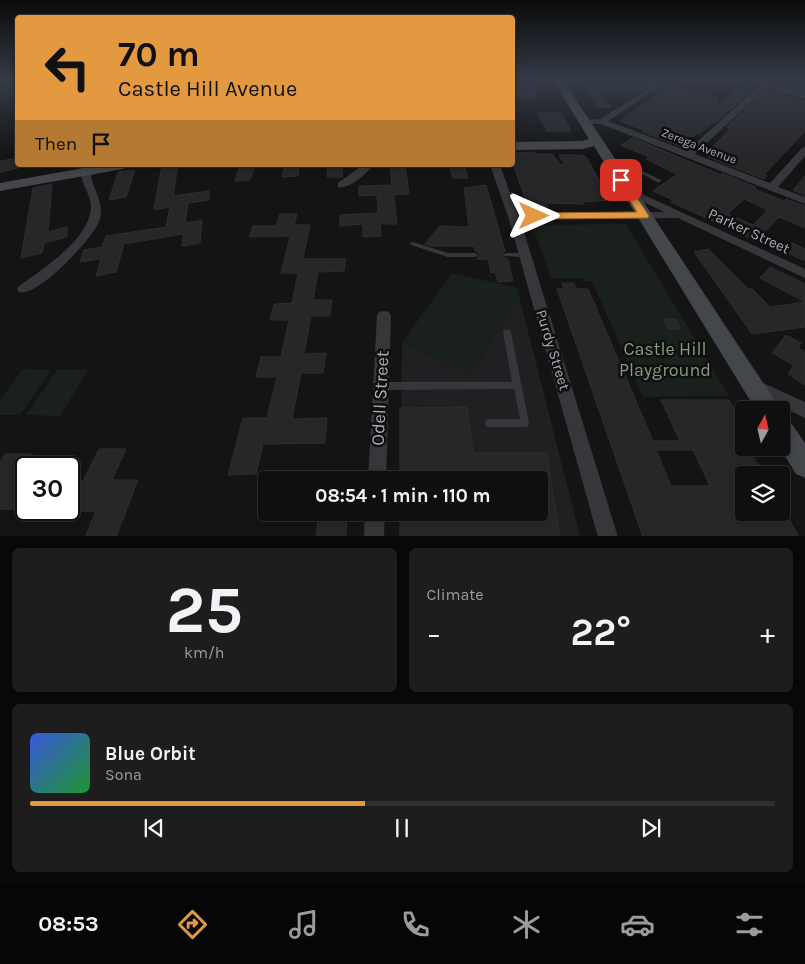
<!DOCTYPE html>
<meta charset="utf-8">
<style>
:root{--surface:#0f0f10;--page:#1d1d1e;--text:#f1f3f6;--muted:#9b9c9f;--line:#2f2f30;--accent:#e29940}
body{margin:0;font-family:Karla,sans-serif;background:var(--page);color:var(--text);height:100vh;display:flex;flex-direction:column;font-size:19px;white-space:nowrap}
*{box-sizing:border-box;margin:0}
p{font-size:16px;color:var(--muted)}
.icon{flex:none;width:28px;height:28px;fill:none;stroke:currentColor;stroke-width:2;stroke-linecap:round;stroke-linejoin:round}
.map{position:relative;height:536px;overflow:hidden}
.sheet{display:flex;flex-direction:column;gap:12px;padding:12px;background:#080809;flex:1}
.sheet>*{flex:none}
.banner{position:absolute;left:15px;top:15px;width:500px;height:152px;border-radius:5px;box-shadow:0 2px 8px #0003,0 0 0 1px var(--line);background:#e29940;color:#111;overflow:hidden}
.needle{width:32px;rotate:8deg}
.fabs{position:absolute;left:735px;top:401px;display:grid;gap:10px}
.fabs a{display:grid;place-items:center;width:55px;height:55px;border-radius:5px;background:var(--surface);box-shadow:0 2px 8px #0003,0 0 0 1px var(--line);font-size:25px}
.speed{position:absolute;left:15px;top:456px;display:flex;gap:10px;font-size:25px;font-weight:700;text-align:center}
.speed>*{display:grid;place-content:center;width:65px;height:65px;border-radius:50%;background:var(--surface);box-shadow:0 2px 8px #0003,0 0 0 1px var(--line);line-height:1}
.speed .limit{border:2px solid #111;border-radius:8px;background:#fff;color:#111}
.pin{position:absolute;display:grid;place-items:center;width:42px;height:42px;color:#fff;margin:-21px;border-radius:10px;box-shadow:0 2px 8px #0006}
.me{position:absolute;width:55px;margin:-28px;rotate:90deg;stroke-linejoin:round;filter:drop-shadow(0 0 4px #0008)}
.turn{display:flex;align-items:center;gap:18px;height:105px;padding:0 20px;font-size:22px}
.turn .icon{width:65px;height:65px;stroke-width:2.5}
.turn b{display:block;font-size:35px;line-height:42px}
.then{display:flex;align-items:center;height:48px;padding:0 20px;background:#0003;gap:10px;font-size:19px}
.big{font-size:38px;font-weight:700;line-height:1.1}
.sheet .widget{flex:1;display:flex;flex-direction:column;justify-content:center;gap:8px;min-width:0;padding:0 18px;border-radius:8px;background:var(--page)}
.sheet .dial{align-items:center;gap:0}
.dial b{font-size:65px;line-height:1}
.song{display:flex;align-items:center;gap:15px}
.cover{width:60px;height:60px;border-radius:8px;background:linear-gradient(135deg,hsl(230 70% 55%),hsl(130 70% 35%))}
.played{height:5px;border-radius:2px;background:linear-gradient(90deg,var(--accent) 45%,var(--line) 45%)}
.keys{display:flex;justify-content:space-around;direction:ltr}
.heat{display:flex;justify-content:space-between;align-items:center;font-size:28px;direction:ltr}
.sheet .tiles{flex:1;display:grid;gap:12px;grid-template-columns:1fr 1fr}
.widget:last-child{grid-column:span 2}
.trip{position:absolute;left:258px;top:471px;width:290px;height:50px;border-radius:5px;background:var(--surface);box-shadow:0 2px 8px #0003,0 0 0 1px var(--line);font-weight:700;line-height:50px;text-align:center}
.tabs{display:flex;height:80px;justify-content:space-around;align-items:center;background:#060606;color:var(--muted)}
.tabs .icon{width:35px;height:35px}
.tabs .current{color:var(--accent)}
.tabs b{font-size:22px;color:var(--text)}
.map>svg:first-child{display:block}
</style>
<div class="map">
<svg width="805" height="537" viewBox="0 0 805 537">
<rect width="100%" height="100%" fill="#141415"/>
<path fill="#202022" d="M452 273 517 288 580 536 401 537 539 512V480H401L402 343Z"/>
<g fill="#1a201b">
<path d="M0 84 17 85V101H0Z"/>
<path d="M626 224 729 396 643 397 592 281H584L582 278H551L532 225Z"/>
<path d="M452 273 517 288 521 305 513 304 472 375 402 343Z"/>
<path d="M23 369 51 370 20 415H0V400Z"/>
<path d="M57 370H88L60 416 26 415Z"/>
</g>
<g fill="#272729" stroke="#2e2e31" fill-rule="evenodd">
<path d="M512 80H530V85H535V99L512 97Z"/>
<path d="M583 80 643 81 648 87 640 92H599L611 107H598L582 85H586Z"/>
<path d="M766 80H805V93Z"/>
<path d="M655 81 718 97V106L745 83 756 86 715 123H712L700 134 697 133 682 147 643 132 646 131 620 121 661 92H655L661 87Z"/>
<path d="M766 89 805 101V131L764 175 767 176 764 179 708 157 706 154 731 128 726 127Z"/>
<path d="M538 113H561L571 131H547Z"/>
<path d="M633 138 724 176 721 173 756 187 755 189 784 201 786 199 805 206V228L779 217 756 241 671 202 673 200 653 191 677 174 646 159 649 157 621 145ZM744 199 766 209 765 210 767 211 753 225 728 214Z"/>
<path d="M534 152 535 154H552L561 165 564 164 559 155H581L586 157 611 200 583 202 584 204 546 203 548 207H531L528 198H525L512 161V153Z"/>
<path d="M18 158V168L0 172V161Z"/>
<path d="M178 165 173 196 209 191V200L188 203 185 223 202 220 200 243 182 246 183 234 124 244 116 272 96 276 101 259 80 262 84 250 102 247 106 236 166 227 170 207 154 210 159 181 162 166Z"/>
<path d="M240 165H255L250 180 235 181Z"/>
<path d="M285 165H299L298 176 282 177Z"/>
<path d="M328 165H343L342 177H327Z"/>
<path d="M390 165H405L409 194 394 195 397 224H380L381 236 363 237V224L340 226V215L378 213 377 195 359 196V186L392 185Z"/>
<path d="M449 165H464L468 178H453Z"/>
<path d="M135 170 126 197 109 200 118 172Z"/>
<path d="M805 176V195L793 190Z"/>
<path d="M52 184 48 232 67 227V237L44 243 42 253 21 258 33 188Z"/>
<path d="M486 185 505 251 501 255 508 260 513 281 498 282 495 272 491 273 488 259H476L480 254 475 251 474 246H431L425 244 440 226 469 227 464 188Z"/>
<path d="M280 214H297L294 225H310L303 259H346L344 271 318 272 313 300H332L330 316H311L304 354 326 353 323 373H301L292 419 327 418 325 443 263 444 256 474 228 475 243 418H267L277 377H256L261 357H281L289 320H270L274 304 292 303 298 273H281L290 236 249 237 253 226H276Z"/>
<path d="M792 243 805 249V261L785 252Z"/>
<path d="M708 249 749 290 751 288 770 307 805 302V327L752 334 694 252Z"/>
<path d="M770 267 805 284V302L760 278Z"/>
<path d="M562 283H574L577 289H588L653 441H680L661 400H729L744 426V448H748L764 475H744V512H785L799 537H643L557 289H564ZM656 450H693L710 486H671Z"/>
<path d="M663 319H676L681 329H668Z"/>
<path d="M786 335 801 343 798 348 805 352V385L788 374 794 365 772 353Z"/>
<path d="M467 407 473 453H547L560 537H400V512H539V480H400V408Z"/>
<path d="M99 449H126L112 480H138L116 537H85L96 511 69 512V481H83Z"/>
<path d="M5 454H32L17 479H26V509H0V462Z"/>
<path d="M319 512H347L346 537H316Z"/>
</g>
<g fill="none" stroke-linecap="round" stroke-linejoin="round">
<g fill="#35373a" fill-rule="evenodd">
<path d="M634 167 661 180V181L659 182H657L633 169 615 170 613 169 615 168Z"/>
<path d="M413 242 448 253H475L478 255 475 257H448L411 245 410 244 411 243Z"/>
<path d="M506 253H524L527 255 524 257 504 256 503 255 504 254Z"/>
<path d="M507 329 510 330 511 332 529 423 528 426 525 427H489L486 426 485 423 486 420 489 419H520L514 389 382 390 379 388 378 386 379 384 382 382H512L503 332 504 330Z"/>
</g>
<g fill="#35373a" fill-rule="evenodd">
<path d="M645 80H652L659 87 608 121 687 151 760 85 747 80H759L805 95V99L766 87 695 154 770 183 802 148 805 147V156L778 187 805 197V204L601 124H583L579 122 583 120 600 119 651 87Z"/>
<path d="M363 165H373C366 174 350 189 338 187V183Z"/>
<path d="M490 165H500L517 213 664 212 625 193 624 191 625 189 629 188 805 269V278L678 218 520 219 618 537H598L508 216Z"/>
<path d="M86 167 91 170C90 188 105 200 100 219 95 237 37 298 19 292L17 289 19 286C43 269 90 239 91 207 91 194 80 184 81 170Z"/>
<path d="M384 311 389 312 391 316 386 480H368L377 316 379 312Z"/>
<path d="M754 379 805 402V418L748 391 746 386 748 381Z"/>
<path d="M365 512H385L384 537H364Z"/>
</g>
<g fill="#43464a" fill-rule="evenodd">
<path d="M553 80H563L781 410H756L594 146 583 149 512 150V142L582 141 589 139Z"/>
<path d="M100 165H130L123 169 0 191V183Z"/>
<path d="M781 417 789 420 805 443V478L796 474 780 448H781Z"/>
</g>
</g>
<linearGradient id="sky" x2="0" y2="1"><stop stop-color="#0b0b0c"/><stop offset="0.51" stop-color="#343a46"/><stop offset="1" stop-color="#343a46" stop-opacity="0"/></linearGradient>
<rect width="805" height="156" fill="url(#sky)"/>
<path fill="#e29940" stroke="#93632a" d="M621 177 624 178 649 216 648 218 534 219 529 216 534 213 637 212 617 180Z"/>
<g text-anchor="middle" stroke-width="5" stroke-linejoin="round" paint-order="stroke">
<g font-size="12" fill="#a7adb5" stroke="#0f0f10">
<text transform="translate(699 146) rotate(21)" y="4">Zerega Avenue</text>
</g>
<g font-size="15" fill="#a7adb5" stroke="#0f0f10">
<text transform="translate(749 231) rotate(25)" y="5">Parker Street</text>
<text transform="translate(553 350) rotate(73)" y="5">Purdy Street</text>
</g>
<g font-size="18" fill="#819e7f" stroke="#0f0f10">
<text x="665" y="355">Castle Hill<tspan x="665" dy="21">Playground</tspan></text>
</g>
<g font-size="18" fill="#a7adb5" stroke="#0f0f10">
<text transform="translate(380 398) rotate(-87)" y="6">Odell Street</text>
</g>
</g>
</svg>
<div class="fabs">
<a><svg class="needle" viewBox="-14 -14 28 28"><path d="M0-13l5 13h-10z" fill="#e53935"/><path d="M0 13l5-13h-10z" fill="#9b9c9f"/></svg></a>
<a><svg class="icon" aria-label="layers" viewBox="0 0 24 24"><path d="M12 4l9 5-9 5-9-5zM3 14l9 5 9-5"/></svg></a>
</div>
<div class="speed"><div class="limit">30</div></div>
<div class="pin" style="left:621px;top:180px;background:#d93025"><svg class="icon" aria-label="arrive" viewBox="0 0 24 24"><path d="M6 21V4h12l-3 4 3 4H6"/></svg></div>
<svg class="me" style="left:534px;top:216px" viewBox="-20 -20 40 40"><path d="M0-17L14 15 0 8-14 15z" fill="#e29940" stroke="#fff" stroke-width="4"/></svg>
<div class="trip">08:54 · 1 min · 110 m</div>
<div class="banner">
<div class="turn"><svg class="icon" aria-label="left" viewBox="0 0 24 24"><path d="M17 20v-9H6M10 6l-5 5 5 5"/></svg><div><b>70 m</b>Castle Hill Avenue</div></div>
<div class="then">Then<svg class="icon" aria-label="arrive" viewBox="0 0 24 24"><path d="M6 21V4h12l-3 4 3 4H6"/></svg></div>
</div>
</div>
<section class="sheet">
<div class="tiles">
<div class="widget dial"><b>25</b><p>km/h</p></div>
<div class="widget"><p>Climate</p>
<div class="heat"><a>−</a><b class="big">22°</b><a>+</a></div>
</div>
<div class="widget">
<div class="song"><i class="cover"></i><div><b>Blue Orbit</b><p>Sona</p></div></div>
<div class="played"></div>
<div class="keys"><svg class="icon" aria-label="previous" viewBox="0 0 24 24"><path d="M18 5L8 12l10 7zM5 5v14"/></svg><svg class="icon" aria-label="pause" viewBox="0 0 24 24"><path d="M8 5v14M16 5v14"/></svg><svg class="icon" aria-label="next" viewBox="0 0 24 24"><path d="M6 5l10 7-10 7zM19 5v14"/></svg></div>
</div>
</div>
</section>
<nav class="tabs">
<b>08:53</b>
<svg class="icon current" aria-label="directions" viewBox="0 0 24 24"><path d="M12 3l9 9-9 9-9-9zM9 14v-3h6M13 9l2 2-2 2"/></svg>
<svg class="icon" aria-label="music" viewBox="0 0 24 24"><path d="M9 18V5l10-2v13"/><circle cx="6" cy="18" r="3"/><circle cx="16" cy="16" r="3"/></svg>
<svg class="icon" aria-label="phone" viewBox="0 0 24 24"><path d="M5 4h4l2 5-3 2q2 4 5 5l2-3 5 2v4C11 20 4 13 5 4z"/></svg>
<svg class="icon" aria-label="climate" viewBox="0 0 24 24"><path d="M12 3v18M4 7l16 10M4 17L20 7"/></svg>
<svg class="icon" aria-label="car" viewBox="0 0 24 24"><path d="M5 17H2v-5l4-1 3-4h7l3 4 3 1v5h-3M9 17h6M6 11h13"/><circle cx="7" cy="17" r="2"/><circle cx="17" cy="17" r="2"/></svg>
<svg class="icon" aria-label="filters" viewBox="0 0 24 24"><path d="M4 7h16M4 17h16"/><circle cx="9" cy="7" r="2"/><circle cx="15" cy="17" r="2"/></svg>
</nav>
